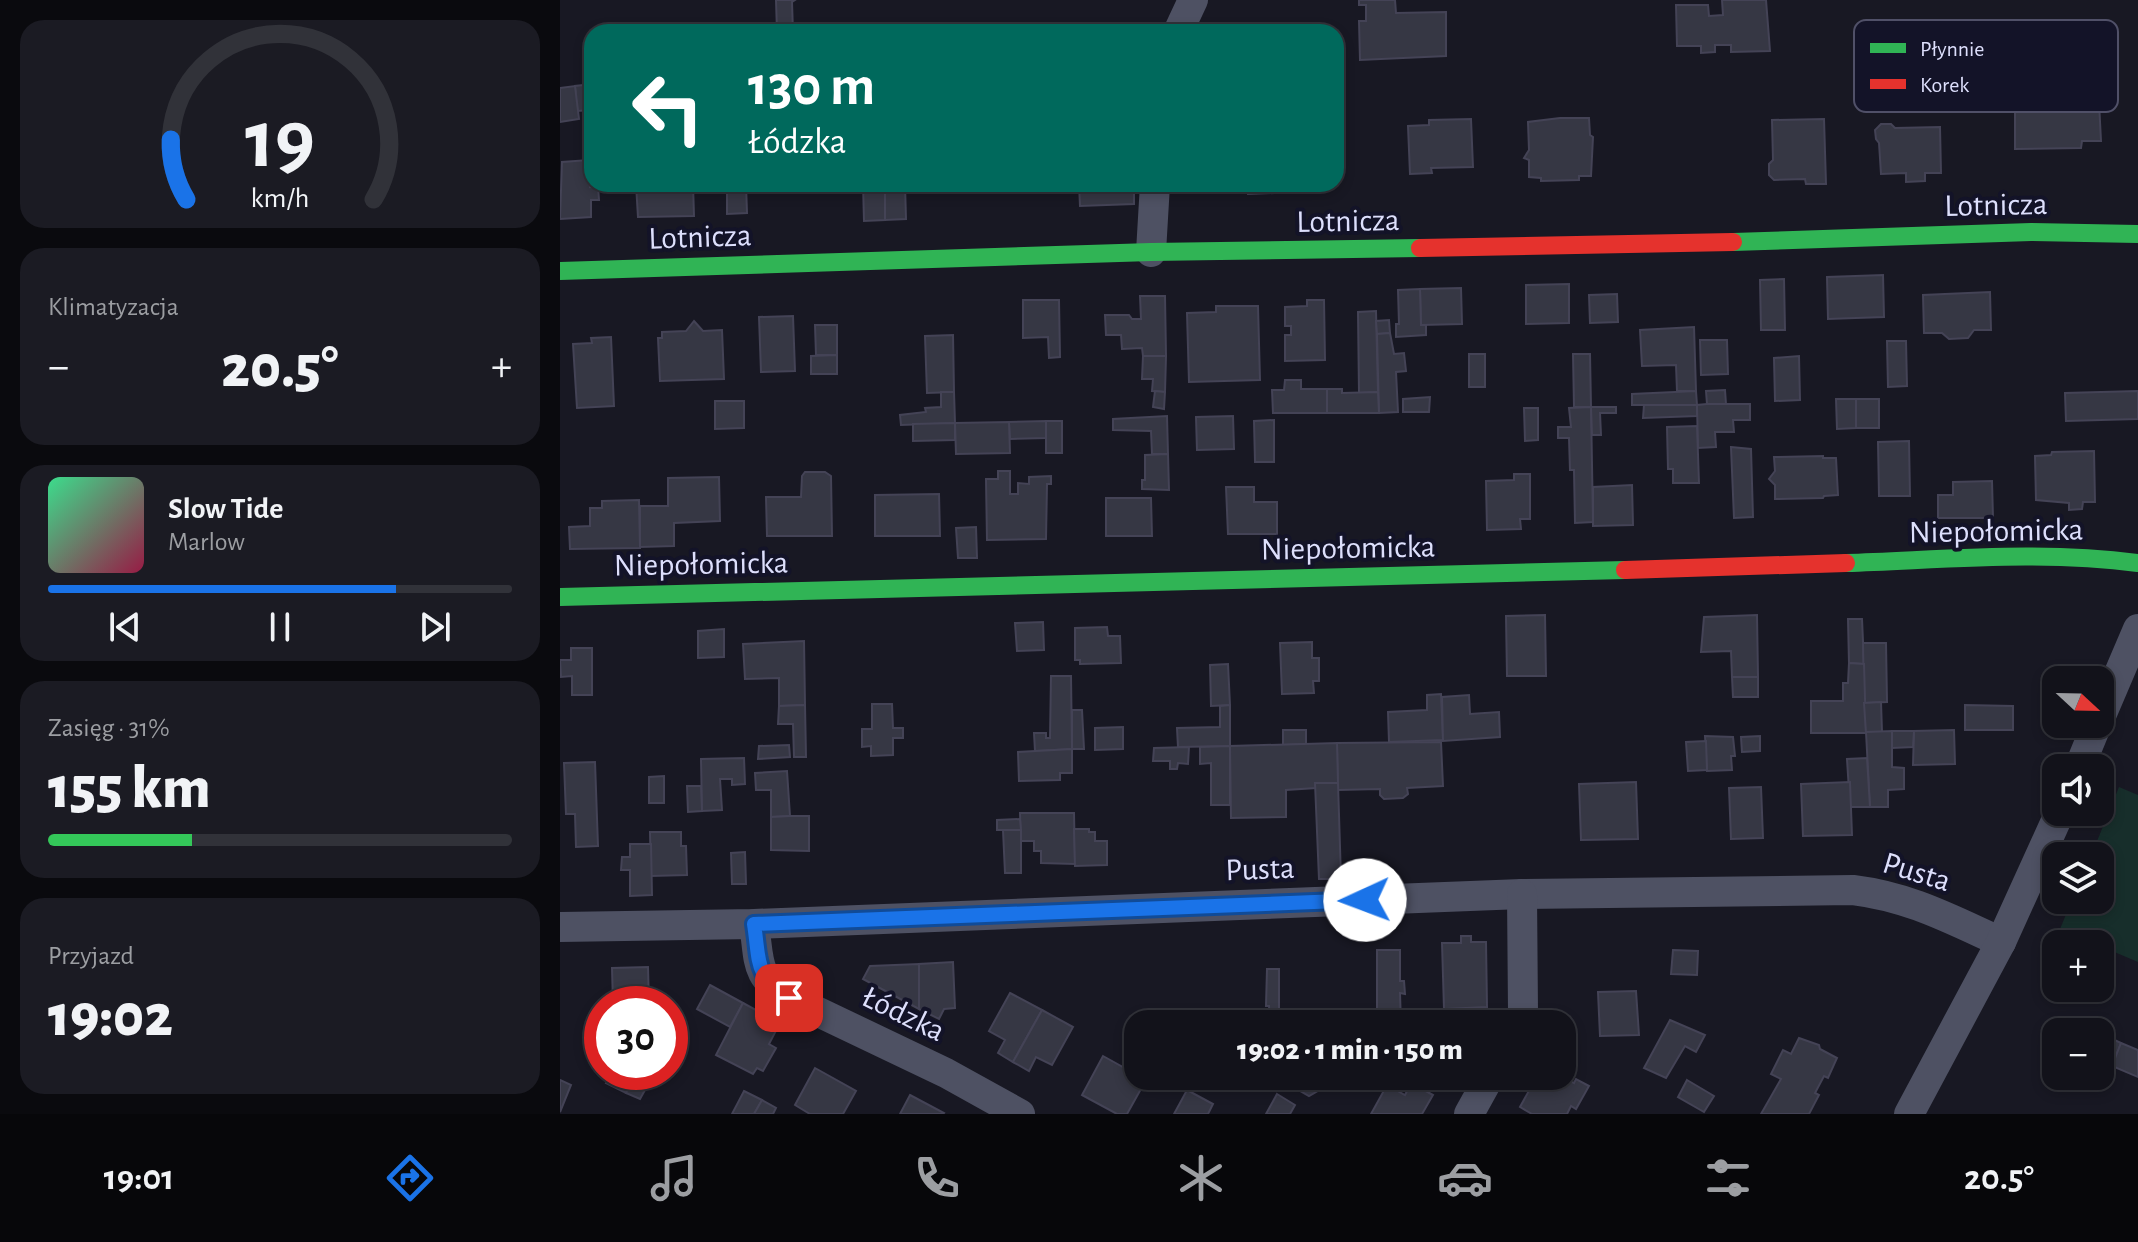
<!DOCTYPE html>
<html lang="pl">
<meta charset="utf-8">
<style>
:root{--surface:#12121a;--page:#1b1b23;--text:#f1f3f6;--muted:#9c9ea2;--line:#313239;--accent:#1a73e8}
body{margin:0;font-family:"Alegreya Sans",sans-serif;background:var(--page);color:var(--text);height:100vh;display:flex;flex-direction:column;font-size:30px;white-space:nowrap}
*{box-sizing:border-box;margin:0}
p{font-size:26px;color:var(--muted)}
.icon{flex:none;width:44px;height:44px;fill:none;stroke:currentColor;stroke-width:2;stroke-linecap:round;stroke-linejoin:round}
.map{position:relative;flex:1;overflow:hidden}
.details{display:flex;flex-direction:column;gap:20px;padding:20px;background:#0a0a0e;width:560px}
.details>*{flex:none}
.top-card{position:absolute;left:24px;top:24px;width:760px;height:168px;border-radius:24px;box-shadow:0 4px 12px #0003,0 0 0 2px var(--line);background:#00695c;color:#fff;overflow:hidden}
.needle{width:52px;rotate:112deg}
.tools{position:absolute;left:1482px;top:666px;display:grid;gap:16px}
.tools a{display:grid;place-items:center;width:72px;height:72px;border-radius:16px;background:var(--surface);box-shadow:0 4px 12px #0003,0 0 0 2px var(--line);font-size:40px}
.speed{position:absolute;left:24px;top:986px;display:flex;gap:16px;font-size:40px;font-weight:700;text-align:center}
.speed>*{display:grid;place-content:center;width:104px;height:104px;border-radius:50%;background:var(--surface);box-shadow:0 4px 12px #0003,0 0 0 2px var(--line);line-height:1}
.speed .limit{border:12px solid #d22;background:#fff;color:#111}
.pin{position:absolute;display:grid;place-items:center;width:68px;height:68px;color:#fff;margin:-34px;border-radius:16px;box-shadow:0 4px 12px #0006}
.me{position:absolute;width:88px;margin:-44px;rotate:268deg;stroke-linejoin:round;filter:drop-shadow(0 0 6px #0008)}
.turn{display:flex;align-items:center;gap:28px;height:168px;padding:0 32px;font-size:36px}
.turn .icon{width:104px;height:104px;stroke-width:2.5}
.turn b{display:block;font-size:56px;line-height:68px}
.big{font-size:60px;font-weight:800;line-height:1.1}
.details .card{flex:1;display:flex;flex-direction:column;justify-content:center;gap:12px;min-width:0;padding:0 28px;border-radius:24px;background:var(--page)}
.details .dial{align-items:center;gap:0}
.dial svg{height:208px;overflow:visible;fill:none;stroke:var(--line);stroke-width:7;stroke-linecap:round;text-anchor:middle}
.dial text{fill:var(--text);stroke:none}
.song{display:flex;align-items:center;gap:24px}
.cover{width:96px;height:96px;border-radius:12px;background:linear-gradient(135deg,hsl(150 70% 55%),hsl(340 70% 35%))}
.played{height:8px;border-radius:4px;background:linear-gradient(90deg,var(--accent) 75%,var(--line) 75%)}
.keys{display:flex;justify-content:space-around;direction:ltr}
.heat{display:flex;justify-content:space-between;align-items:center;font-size:44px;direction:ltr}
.charge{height:12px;border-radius:6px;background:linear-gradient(90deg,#34c759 31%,var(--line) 0)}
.trip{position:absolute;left:564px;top:1010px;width:452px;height:80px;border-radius:24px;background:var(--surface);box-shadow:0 4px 12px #0003,0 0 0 2px var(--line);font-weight:800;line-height:80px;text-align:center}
.dock{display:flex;height:128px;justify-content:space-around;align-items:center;background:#07070a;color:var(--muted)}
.dock .icon{width:56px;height:56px}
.dock .on{color:var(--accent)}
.dock b{font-size:36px;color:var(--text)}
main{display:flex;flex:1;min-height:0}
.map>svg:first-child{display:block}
</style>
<main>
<section class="details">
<div class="card dial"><svg viewBox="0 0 100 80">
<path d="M14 69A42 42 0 1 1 86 69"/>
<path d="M14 69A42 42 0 0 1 8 46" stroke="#1a73e8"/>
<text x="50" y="56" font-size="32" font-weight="700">19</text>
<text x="50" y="72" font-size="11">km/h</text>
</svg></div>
<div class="card"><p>Klimatyzacja</p>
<div class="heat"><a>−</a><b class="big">20.5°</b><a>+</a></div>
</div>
<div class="card">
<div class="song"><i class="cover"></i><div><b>Slow Tide</b><p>Marlow</p></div></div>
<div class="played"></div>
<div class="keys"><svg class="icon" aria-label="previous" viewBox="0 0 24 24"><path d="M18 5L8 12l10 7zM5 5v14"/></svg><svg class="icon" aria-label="pause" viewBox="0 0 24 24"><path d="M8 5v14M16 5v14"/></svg><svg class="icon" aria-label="next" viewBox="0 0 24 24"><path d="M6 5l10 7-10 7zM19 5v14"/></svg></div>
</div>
<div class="card"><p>Zasięg · 31%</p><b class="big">155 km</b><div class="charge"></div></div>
<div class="card"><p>Przyjazd</p><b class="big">19:02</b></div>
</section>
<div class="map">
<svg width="1578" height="1114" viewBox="0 0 1578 1114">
<rect width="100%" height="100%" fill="#181823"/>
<path fill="#172e2b" d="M1559 787 1578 795V962L1500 929 1512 900H1540V856H1531Z"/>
<g fill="#363744" stroke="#444356" stroke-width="2">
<path d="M216 0H235L232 2 233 32H217Z"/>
<path d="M799 0H835L836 13 886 12V56L800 60 799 21H806V5H799Z"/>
<path d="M1162 0H1206L1210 51 1171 52V45H1155V52L1141 53V46H1117L1116 5H1148L1149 16 1163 15Z"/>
<path d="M32 84V110L17 111 15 86Z"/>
<path d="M15 86 19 119 0 122V88Z"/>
<path d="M1519 102H1539L1541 141H1522L1521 148 1455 149V110H1518Z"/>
<path d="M1000 118H1029L1030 135 1033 137 1031 176H1019V180L981 181V178L969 177V160L964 158 969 150 968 122Z"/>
<path d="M911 119 913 167 871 168 872 173 850 174 848 126 869 125V120Z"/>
<path d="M1264 119 1266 184H1246L1245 179 1214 180 1209 175V164L1213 160 1212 120Z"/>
<path d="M1321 124H1331L1335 128 1380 127 1381 173H1365V181L1346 182V173L1321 174 1319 143 1316 139 1315 130Z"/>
<path d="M29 160 30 187 38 186 39 200H31V217L0 219 2 162Z"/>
<path d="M76 184H133L134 216 78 217Z"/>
<path d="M167 184H186L187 213 167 214Z"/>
<path d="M303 184H325V220L304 221Z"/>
<path d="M325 184H345L346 219 325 220Z"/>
<path d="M519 184H574V204L520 206Z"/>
<path d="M687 184H714V193L688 194Z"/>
<path d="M1323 275 1324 317 1268 319 1267 277Z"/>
<path d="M1224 279 1225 330H1201L1200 280Z"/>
<path d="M1009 284V323L966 324V285Z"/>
<path d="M901 288 902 324 861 325 860 289Z"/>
<path d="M860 289 861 325H866V335L836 337V324H839L838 290Z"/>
<path d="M1430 292 1431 330H1414L1408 338 1389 339 1382 333H1364L1363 295Z"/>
<path d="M1057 294 1058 322 1030 323 1029 295Z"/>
<path d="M580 296H605L606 356H583L582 348 562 349 561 335H546L545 315H569L572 319H581Z"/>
<path d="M463 300H499L500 357 489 358 488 337 463 338Z"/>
<path d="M747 300H764L765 360 725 361V335H731V326H725V307L747 306Z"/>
<path d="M656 306H698L700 380 629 382 627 313 656 312Z"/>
<path d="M816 311 818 392 799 393 798 312Z"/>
<path d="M233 316 235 371 201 372 199 317Z"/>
<path d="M829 320 830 333 817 334 816 321Z"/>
<path d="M134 321 143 331 162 330 164 379 100 381 98 338H102V332L126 331Z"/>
<path d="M255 325H277V355H256Z"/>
<path d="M1134 327 1136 391H1117L1116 365 1082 366 1080 330Z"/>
<path d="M830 333 834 354 844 353 846 371 836 372 838 412 819 413 817 334Z"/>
<path d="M393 335 394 392 367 393 365 336Z"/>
<path d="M51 337 54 406 17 408 13 344 32 343 31 338Z"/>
<path d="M1140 340H1167L1168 374 1141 375Z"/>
<path d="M1327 341H1346L1347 386 1328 387Z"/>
<rect x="909" y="354" width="16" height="33"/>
<path d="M1013 354H1030L1031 407H1014Z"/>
<path d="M277 355V374H251V356Z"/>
<path d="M583 356H606L605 392 592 391 593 379H582Z"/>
<path d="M1239 356 1240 400 1215 401 1214 358Z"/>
<path d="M725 380H741V389H767V413H713L712 390H724Z"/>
<path d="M767 389H782V393L818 392 819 413H767Z"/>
<path d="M1165 390 1166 404H1147L1146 391Z"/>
<path d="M595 391 605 392 604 409 593 407Z"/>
<path d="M1136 391 1137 405H1072V394Z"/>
<path d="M1578 391V419L1506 421 1505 393Z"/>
<path d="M381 392H394L395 423 341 425 340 415 366 412 365 408 381 407Z"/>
<path d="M870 397 869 412H843V399Z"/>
<path d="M1276 399H1296V428L1277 429Z"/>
<rect x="1296" y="399" width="23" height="29"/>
<path d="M155 401H184V428L155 429Z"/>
<path d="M1147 404H1190V420H1173L1174 432H1155L1156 447 1138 448 1137 405Z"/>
<path d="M1084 405H1137V416L1083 418Z"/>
<path d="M1031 407 1033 522 1015 523 1014 470H1010L1009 438H998V427H1011L1009 408Z"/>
<path d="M1031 407H1056V413H1040L1041 435H1032Z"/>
<path d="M964 408H978V440L965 441Z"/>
<path d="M607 416 608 454H592L591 431 553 430V419Z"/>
<path d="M673 416 674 449 637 450 636 417Z"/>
<path d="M714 420V462H695L694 421Z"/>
<path d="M486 421V438L450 439 449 422Z"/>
<rect x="486" y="421" width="16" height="32"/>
<path d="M449 422 450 453 396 454 395 423Z"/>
<path d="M395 423V440L353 441V424Z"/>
<path d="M1137 426 1139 483H1113V469H1108L1107 427Z"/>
<path d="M1349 441 1350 496H1319L1318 442Z"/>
<path d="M1171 447 1191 449 1193 517 1174 518Z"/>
<path d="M1534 451 1535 502H1523L1522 509 1509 510V503L1476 500 1475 456 1491 455 1492 452Z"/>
<path d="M608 454 609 490 582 489V480H585V455Z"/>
<path d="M1263 456V458H1276L1278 495 1264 496 1263 498 1215 499V485L1209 479 1215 471 1214 457Z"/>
<path d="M438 471H450V494H458V483L469 484V477L491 476V484H487L486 539 427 540 426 479H438Z"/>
<path d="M245 472H265L271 476 272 536H207L206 497H241L242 476Z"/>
<path d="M954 474H970V519H960L961 529 927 530 926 481 954 480Z"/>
<path d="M159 477 160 521 114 523V546L80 547V506H108V478Z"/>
<path d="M1432 481 1433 518H1378V495H1393V482Z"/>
<path d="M1072 485 1073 525 1033 526V487Z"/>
<path d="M666 487H694V502H717V534H668Z"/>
<path d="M379 494 380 536H315V495Z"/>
<path d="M546 498H591L592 536H546Z"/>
<path d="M79 500 80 548 10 549 9 527 30 526V508H42V501Z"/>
<path d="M416 527 417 558H398L396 528Z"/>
<path d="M985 615 986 676H947L946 616Z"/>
<path d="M1197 615 1198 677H1172L1171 651 1141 652 1144 617Z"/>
<path d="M1288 619H1302L1304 664 1289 663Z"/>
<path d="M483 622 484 650 457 651 455 623Z"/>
<path d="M547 627 548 636H560L561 663 520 664V660H515V628Z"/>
<path d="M164 629V657L138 658V631Z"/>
<path d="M244 641 245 705 219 706V678L185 679 183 644Z"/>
<path d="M752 642V658H759V681H753L754 693 722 694 720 643Z"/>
<path d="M1303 643H1326L1327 702 1304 703Z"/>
<path d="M11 648H32V695H12V676L1 677 0 660H11Z"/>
<path d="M1289 663 1304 664 1306 733H1251V701H1283V683H1288Z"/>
<path d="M668 664 670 705 651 706 650 665Z"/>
<path d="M491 676H511L512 749 475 751 474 733H486V738H490Z"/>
<path d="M1172 677H1198V697H1173Z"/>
<path d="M881 694 883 740 829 742 828 712 867 710V695Z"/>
<path d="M909 695 910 714 939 712 940 737 883 741 882 697Z"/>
<path d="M1321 702 1322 732 1306 733 1304 703Z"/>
<path d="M312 704H332L333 728H343V738H333V755L311 756V746L302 747V729H312Z"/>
<path d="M245 705 246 757H234L233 724H218L219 706Z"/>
<path d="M670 705V746L618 747 617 728 660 727V706Z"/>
<path d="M1405 705 1453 706V730H1405Z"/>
<path d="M512 710H522L524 749H512Z"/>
<path d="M563 727V749L535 750V728Z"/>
<path d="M723 730H746V744L723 745Z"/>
<path d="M1394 730 1395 764 1353 765 1354 731Z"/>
<path d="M1332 731V767L1344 768V789L1328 790V807H1310L1306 732Z"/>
<path d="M1332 731H1354L1353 747 1332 748Z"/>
<path d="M1145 736 1173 737 1175 756H1171L1172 770 1147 771Z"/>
<path d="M1200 736V751L1182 752 1181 737Z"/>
<path d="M1146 741 1147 770 1128 771 1126 742Z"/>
<path d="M881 742 883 786 847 788 848 794 843 798 824 799 820 795V789L778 790 777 743Z"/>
<path d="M777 743 778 783H755L756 788 726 790V817L671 818 670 746Z"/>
<path d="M229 745 230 757 198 759 199 746Z"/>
<path d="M670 746V805H651V763L640 764V747Z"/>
<path d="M629 747 628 764 618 763 617 769H610V761H593L594 748Z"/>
<path d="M512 749V773H500V780L459 781 458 752Z"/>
<path d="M184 758 185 784 172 785V779H160L162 810 142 811 141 759Z"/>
<path d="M1307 758 1310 807H1290L1287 759Z"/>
<path d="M35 762 38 846 16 847 15 814H6L4 763Z"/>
<path d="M227 771 230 816 211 817V790H196L195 773Z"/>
<path d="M104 776V803H89V777Z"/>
<path d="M1076 782 1078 839 1021 840 1019 784Z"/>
<path d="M1290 782 1292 835 1243 836 1241 784Z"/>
<path d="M755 783H778L781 879H759Z"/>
<path d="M127 786H141L142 811 128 812Z"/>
<path d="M1201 787 1203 838 1171 839 1169 788Z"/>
<path d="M460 813H514L515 864 481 863V851H474V841H461Z"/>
<path d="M230 816H249V851L211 850V817Z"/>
<path d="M460 819 461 830H437V820Z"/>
<path d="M514 829H529V832H535V841H547V865L515 866Z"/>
<path d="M443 830H461V873H445Z"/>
<path d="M90 832H121V846H126L127 875 91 876Z"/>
<path d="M70 844H91L92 895 70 896V870H61L62 857H70Z"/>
<path d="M185 852 186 884H172L171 853Z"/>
<path d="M901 936H911V942H926L927 1007 884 1009 882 943H901Z"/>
<path d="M817 950H840V981H844L845 994 840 993 841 1024H817Z"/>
<path d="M1113 950 1138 951 1137 975 1111 974Z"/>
<path d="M393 962 395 1008 384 1009 379 1019 359 1009V964Z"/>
<path d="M359 964V1009L303 979 310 966Z"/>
<path d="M88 967 89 1004H53L52 968Z"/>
<path d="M707 969H719V1024H710L709 1006H706Z"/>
<path d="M150 985 183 1003 170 1027 137 1009Z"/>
<path d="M1076 991 1079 1035 1040 1036 1038 992Z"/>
<path d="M450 993 482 1010 453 1062 438 1053 445 1040 429 1031Z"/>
<path d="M183 1003 220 1023 209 1044 216 1048 203 1071 197 1068 193 1074 156 1055Z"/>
<path d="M482 1010 513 1027 492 1065 476 1057 469 1071 453 1062Z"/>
<path d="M623 1011 664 1020 663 1024H623Z"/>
<path d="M1110 1020 1145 1035 1136 1052 1125 1046 1106 1078 1084 1068Z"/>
<path d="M1540 1033 1561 1043 1551 1069 1542 1065 1540 1070Z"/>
<path d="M1239 1038 1259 1045 1260 1049 1277 1058 1268 1078 1264 1076 1255 1093 1259 1095 1249 1114H1201L1221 1079 1211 1074 1223 1050 1231 1054Z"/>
<path d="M1561 1043 1578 1050V1077L1552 1066Z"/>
<path d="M543 1056 586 1080 567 1114H557L522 1095Z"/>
<path d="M255 1068 296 1091 283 1114H250L235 1105Z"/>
<path d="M52 1072H77L66 1093 46 1083Z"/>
<path d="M77 1072H95L80 1099 66 1093Z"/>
<path d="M675 1076H721L722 1086 705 1080 703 1085Z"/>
<path d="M732 1076H776L761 1085 763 1088 749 1096 723 1081Z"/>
<path d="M977 1076H1002L1014 1083 1016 1079 1029 1086 1016 1109 1011 1106 1007 1114H972L960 1107Z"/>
<path d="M0 1080 11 1085 0 1112Z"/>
<path d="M1127 1080 1154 1096 1144 1112 1118 1097Z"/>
<path d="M851 1083 873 1095 862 1114H811L827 1085 845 1095Z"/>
<path d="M627 1090 653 1104 648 1114H614Z"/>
<path d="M184 1091 202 1100 194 1114H172Z"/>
<path d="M717 1094 735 1105 730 1114H706Z"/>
<path d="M350 1095 384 1113 383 1114H340Z"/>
<path d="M202 1100 216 1108 213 1114H194Z"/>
</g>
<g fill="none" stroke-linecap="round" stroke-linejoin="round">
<g stroke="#4e5163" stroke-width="30">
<path d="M618 32 633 0"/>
<path d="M591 252 595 184"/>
<path d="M1540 718 1578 629"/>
<path d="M1519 768 1537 724"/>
<path d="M194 924C200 963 194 975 229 998L386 1073 460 1114"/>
<path d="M0 927 194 924 962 894 1293 890C1350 897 1390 919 1441 942"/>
<path d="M959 1024 963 1012 962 894"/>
<path d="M909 1114 930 1076"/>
<path d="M1349 1114 1441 942 1500 812"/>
</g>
<g stroke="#30b455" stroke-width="18">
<path d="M1173 242 1471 232 1578 234"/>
<path d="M0 271 591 252 860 248"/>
<path d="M1286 563C1382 560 1482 550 1578 563"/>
<path d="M0 597 1065 570"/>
</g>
<g stroke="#e5322d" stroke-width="18">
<path d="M860 248 1173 242"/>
<path d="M1065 570 1286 563"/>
</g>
</g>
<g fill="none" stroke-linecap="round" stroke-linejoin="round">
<g stroke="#114b97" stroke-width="20">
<path id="route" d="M229 998C194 975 200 963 194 924L805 900"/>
</g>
<use href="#route" stroke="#1a73e8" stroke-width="14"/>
</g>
<g text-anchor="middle" stroke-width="8" stroke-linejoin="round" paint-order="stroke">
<g font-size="32" fill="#dddffc" stroke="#131328">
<text transform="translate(1436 204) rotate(-1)" y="11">Lotnicza</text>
<text transform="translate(788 220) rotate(-1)" y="11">Lotnicza</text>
<text transform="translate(140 236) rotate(-2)" y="11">Lotnicza</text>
<text transform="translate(1436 530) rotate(-1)" y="11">Niepołomicka</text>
<text transform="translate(788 547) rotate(-1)" y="11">Niepołomicka</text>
<text transform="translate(141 563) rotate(-1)" y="11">Niepołomicka</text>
<text transform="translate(700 868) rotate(-2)" y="11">Pusta</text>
<text transform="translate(1357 871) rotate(17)" y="11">Pusta</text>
<text transform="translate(344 1013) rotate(26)" y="11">Łódzka</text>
</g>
</g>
<rect x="1294" y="20" width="264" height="92" rx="12" fill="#131328" stroke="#505068" stroke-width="2"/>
<rect x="1310" y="43" width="36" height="10" fill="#30b455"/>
<rect x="1310" y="79" width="36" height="10" fill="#e5322d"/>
<g font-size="22" fill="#dddffc">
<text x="1360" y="56">Płynnie</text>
<text x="1360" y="92">Korek</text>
</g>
</svg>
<div class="tools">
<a><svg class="needle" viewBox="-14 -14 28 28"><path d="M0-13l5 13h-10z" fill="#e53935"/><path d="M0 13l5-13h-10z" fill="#9c9ea2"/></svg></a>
<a><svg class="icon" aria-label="sound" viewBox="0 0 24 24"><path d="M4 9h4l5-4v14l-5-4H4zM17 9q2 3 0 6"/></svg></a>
<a><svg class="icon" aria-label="layers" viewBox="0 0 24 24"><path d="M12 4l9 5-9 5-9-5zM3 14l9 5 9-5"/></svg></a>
<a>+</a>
<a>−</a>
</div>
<div class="speed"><div class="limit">30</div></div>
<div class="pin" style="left:229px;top:998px;background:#d93025"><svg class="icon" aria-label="arrive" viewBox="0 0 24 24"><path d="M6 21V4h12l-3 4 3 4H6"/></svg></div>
<svg class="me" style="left:805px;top:900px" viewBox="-20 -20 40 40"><circle r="19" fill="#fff"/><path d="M0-13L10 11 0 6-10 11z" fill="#1a73e8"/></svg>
<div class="trip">19:02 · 1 min · 150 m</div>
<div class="top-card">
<div class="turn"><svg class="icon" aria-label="left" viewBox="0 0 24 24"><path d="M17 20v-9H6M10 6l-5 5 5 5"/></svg><div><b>130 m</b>Łódzka</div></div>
</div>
</div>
</main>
<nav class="dock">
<b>19:01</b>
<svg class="icon on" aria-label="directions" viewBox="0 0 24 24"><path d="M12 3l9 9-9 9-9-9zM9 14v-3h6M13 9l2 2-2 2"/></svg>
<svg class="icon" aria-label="music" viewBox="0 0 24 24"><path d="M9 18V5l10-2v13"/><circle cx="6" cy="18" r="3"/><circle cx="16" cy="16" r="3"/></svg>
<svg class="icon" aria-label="phone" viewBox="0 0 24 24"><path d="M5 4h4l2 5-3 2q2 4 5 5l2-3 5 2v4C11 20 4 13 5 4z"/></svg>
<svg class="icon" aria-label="climate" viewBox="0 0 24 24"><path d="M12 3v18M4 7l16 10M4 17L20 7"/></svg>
<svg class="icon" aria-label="car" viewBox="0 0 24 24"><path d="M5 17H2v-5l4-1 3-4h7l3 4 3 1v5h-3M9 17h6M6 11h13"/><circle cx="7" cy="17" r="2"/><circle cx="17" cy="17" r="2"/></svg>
<svg class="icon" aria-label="filters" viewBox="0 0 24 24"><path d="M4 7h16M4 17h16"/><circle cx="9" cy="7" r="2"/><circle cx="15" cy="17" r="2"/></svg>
<b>20.5°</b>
</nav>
